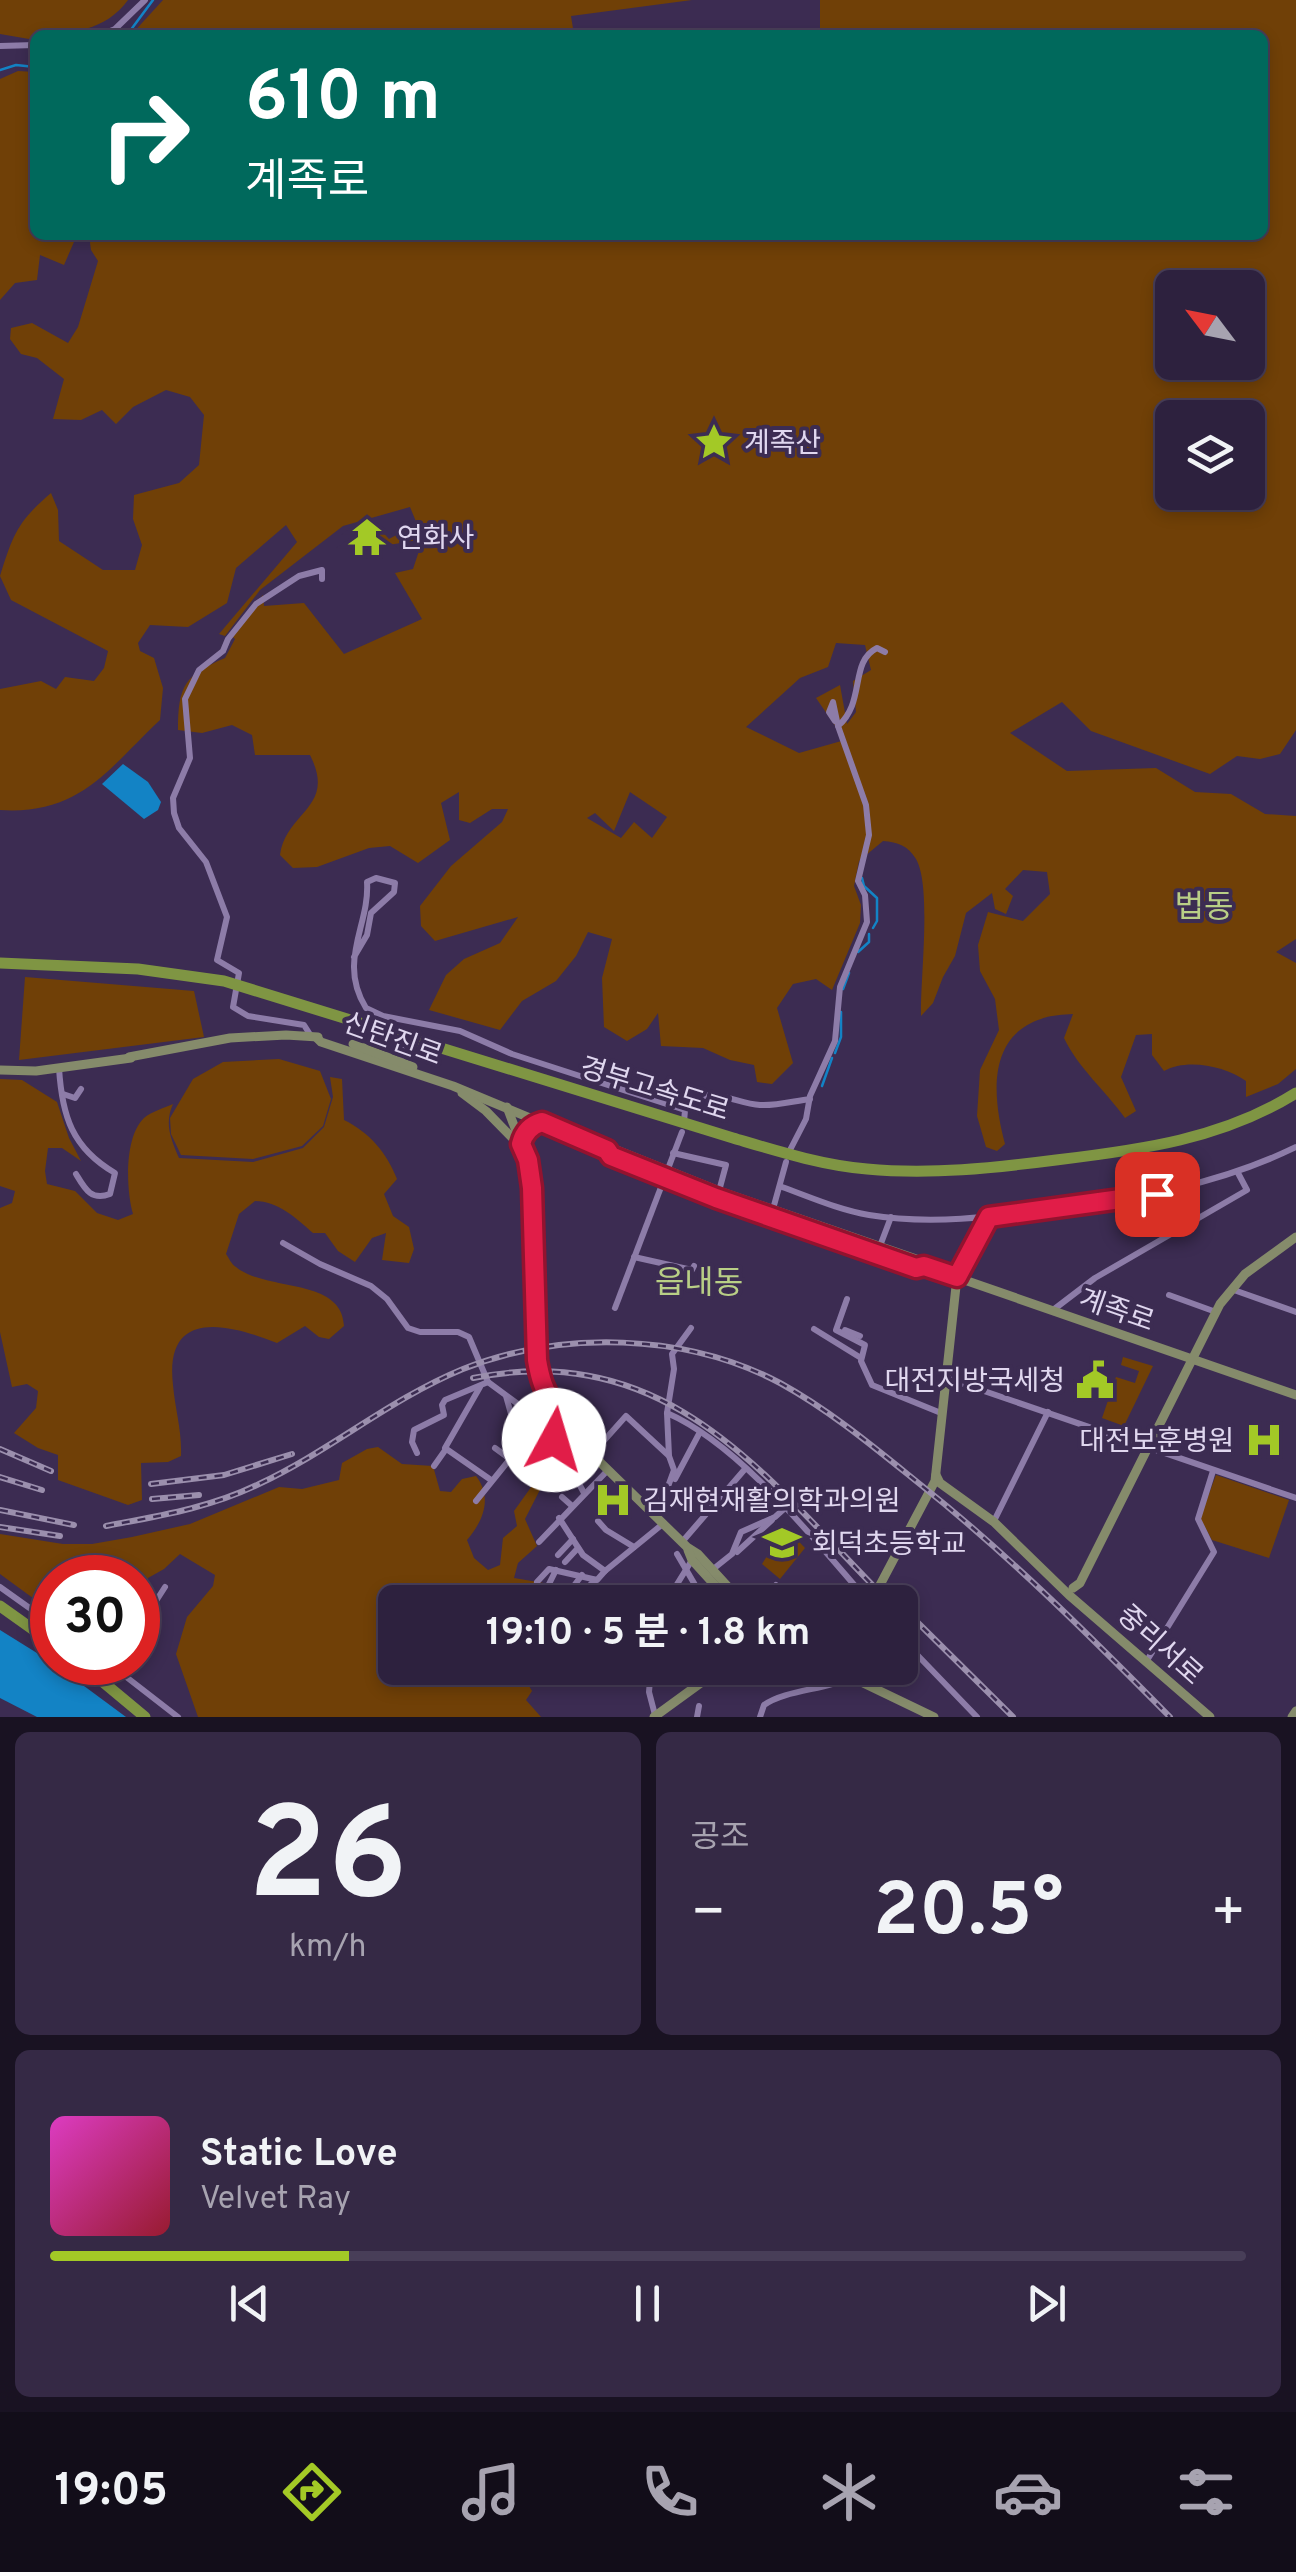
<!DOCTYPE html>
<html lang="ko">
<meta charset="utf-8">
<style>
:root{--surface:#2d213e;--page:#352945;--text:#f1f3f6;--muted:#a7a3b0;--line:#483e58;--accent:#a3c926}
body{margin:0;font-family:Overpass,"Noto Sans KR",sans-serif;background:var(--page);color:var(--text);height:100vh;display:flex;flex-direction:column;font-size:38px;white-space:nowrap}
*{box-sizing:border-box;margin:0}
p{font-size:32px;color:var(--muted)}
.icon{flex:none;width:55px;height:55px;fill:none;stroke:currentColor;stroke-width:2;stroke-linecap:round;stroke-linejoin:round}
.map{position:relative;height:1717px;overflow:hidden}
.details{display:flex;flex-direction:column;gap:15px;padding:15px;background:#191222;flex:1}
.details>*{flex:none}
.top-card{position:absolute;left:30px;top:30px;width:1238px;height:210px;border-radius:15px;box-shadow:0 5px 15px #0003,0 0 0 2px var(--line);background:#00695c;color:#fff;overflow:hidden}
.needle{width:65px;rotate:302deg}
.controls{position:absolute;left:1155px;top:270px;display:grid;gap:20px}
.controls a{display:grid;place-items:center;width:110px;height:110px;border-radius:15px;background:var(--surface);box-shadow:0 5px 15px #0003,0 0 0 2px var(--line);font-size:50px}
.speed{position:absolute;left:30px;top:1555px;display:flex;gap:20px;font-size:50px;font-weight:700;text-align:center}
.speed>*{display:grid;place-content:center;width:130px;height:130px;border-radius:50%;background:var(--surface);box-shadow:0 5px 15px #0003,0 0 0 2px var(--line);line-height:1}
.speed .limit{border:15px solid #d22;background:#fff;color:#111}
.pin{position:absolute;display:grid;place-items:center;width:85px;height:85px;color:#fff;margin:-42px;border-radius:20px;box-shadow:0 5px 15px #0006}
.me{position:absolute;width:110px;margin:-55px;rotate:6deg;stroke-linejoin:round;filter:drop-shadow(0 0 8px #0008)}
.turn{display:flex;align-items:center;gap:35px;height:210px;padding:0 50px;font-size:45px}
.turn .icon{width:130px;height:130px;stroke-width:2.5}
.turn b{display:block;font-size:70px;line-height:85px}
.big{font-size:75px;font-weight:700;line-height:1.1}
.details .card{flex:1;display:flex;flex-direction:column;justify-content:center;gap:15px;min-width:0;padding:0 35px;border-radius:15px;background:var(--page)}
.details .dial{align-items:center;gap:0}
.dial b{font-size:130px;line-height:1}
.song{display:flex;align-items:center;gap:30px}
.cover{width:120px;height:120px;border-radius:15px;background:linear-gradient(135deg,hsl(310 70% 55%),hsl(350 70% 35%))}
.played{height:10px;border-radius:5px;background:linear-gradient(90deg,var(--accent) 25%,var(--line) 25%)}
.keys{display:flex;justify-content:space-around;direction:ltr}
.heat{display:flex;justify-content:space-between;align-items:center;font-size:55px;direction:ltr}
.details .tiles{flex:1;display:grid;gap:15px;grid-template-columns:1fr 1fr}
.card:last-child{grid-column:span 2}
.trip{position:absolute;left:378px;top:1585px;width:540px;height:100px;border-radius:15px;background:var(--surface);box-shadow:0 5px 15px #0003,0 0 0 2px var(--line);font-weight:700;line-height:100px;text-align:center}
.tab-bar{display:flex;height:160px;justify-content:space-around;align-items:center;background:#120d19;color:var(--muted)}
.tab-bar .icon{width:70px;height:70px}
.tab-bar .active{color:var(--accent)}
.tab-bar b{font-size:45px;color:var(--text)}
.map>svg:first-child{display:block}
</style>
<div class="map">
<svg width="1296" height="1717" viewBox="0 0 1296 1717">
<rect width="100%" height="100%" fill="#3c2c52"/>
<g fill="#704007" fill-rule="evenodd">
<path d="M0 0H128C107 30 69 35 35 35V40L0 34Z"/>
<path d="M163 0H692L571 16 574 35H131Z"/>
<path d="M820 0H1296V730L1280 754 1260 759 1237 756 1210 774 1091 731 1062 702 1010 733 1067 771 1156 768 1195 792 1231 794 1265 814 1296 816V939L1276 952 1296 963V1069L1278 1084 1246 1097V1081C1225 1066 1187 1058 1164 1071L1152 1055V1034L1136 1035 1121 1077 1136 1111 1125 1118C1105 1090 1079 1069 1064 1038L1073 1014C1062 1015 1050 1015 1041 1019 986 1037 993 1099 1005 1144L997 1151 986 1147 977 1116 980 1070 999 1030 995 999 980 971 978 945 988 912 1023 921 1050 894 1047 872 1023 870 1005 889 1013 896 1006 914 995 909 992 893 966 913 955 956 943 977 933 1003 921 1016C920 979 932 887 916 859 908 846 898 842 883 841L859 861 854 886 861 905 860 923 832 990 816 979 793 984 777 1008 793 1063 772 1084 757 1082 754 1065 730 1060 703 1048 661 1046 658 1013 647 1029 627 1041 604 1027 602 978 612 939 588 932 576 956 556 981 522 1001 500 1030 429 1010 446 975 464 959 500 943 518 917 435 941 421 926 420 906 451 866 502 822 508 809H492L470 823 459 820V792L441 803 450 840 418 863 390 846 369 848 317 867 293 868 280 855C286 811 337 808 310 755H255L252 735 232 725 202 733 178 730C178 685 185 675 225 658L235 639 231 635 263 595 264 606 304 603 344 654 422 619 395 573 413 569 423 539 372 548 375 524 389 539 417 524 410 507 343 526 260 590 225 636 219 634 297 542 286 525 236 568 227 603 188 627 150 625 138 643 140 651 154 658 163 688 160 720C107 770 80 815 0 810V689L41 681 56 689 65 677 94 681 104 668 108 651 11 600 0 576C13 535 17 522 51 493L58 510 59 541 103 570H135L142 545 133 519 134 495 179 483 199 465 204 415 190 397 166 390 133 407 116 424 102 410 81 420 53 419 64 379 37 358 21 354 10 339 11 328 32 323 68 343 78 327 98 261 91 250 89 235H1262V35H816L820 30ZM1172 288H1248V362H1172ZM1172 418H1248V492H1172ZM836 643 865 645 871 670 853 681 856 712 847 724 840 685 816 698 845 740 799 753 746 727 800 678 828 667ZM630 792 667 817 652 838 634 822 621 838 587 818 595 813 614 831Z"/>
<path d="M18 71 35 72V235H77L64 265 40 255 37 280 15 283 0 300V79Z"/>
<path d="M25 977 194 991 204 1037 19 1060Z"/>
<path d="M279 1059 320 1071 331 1099 323 1126 302 1146 253 1159 181 1155 171 1134 170 1118 193 1079 223 1062Z"/>
<path d="M330 1077 342 1079 344 1120C369 1132 387 1153 397 1179L384 1194 393 1216 409 1227 414 1249 409 1263 382 1260 386 1233 372 1238 355 1262 338 1251 325 1233H313C296 1218 278 1201 255 1201L239 1214 226 1254C229 1258 231 1264 236 1267 266 1292 342 1277 344 1326L329 1339 319 1337 305 1326 277 1343C229 1324 164 1307 173 1385 175 1409 182 1430 181 1456L168 1462 141 1463 142 1500 128 1505 58 1480V1455L38 1448 14 1433 36 1408 38 1391 27 1384 12 1387 0 1332V1208L12 1203 15 1191 0 1186V1079L22 1080 57 1102 69 1138 81 1161 62 1148H48L45 1171 47 1184 75 1191 97 1213 118 1220 133 1214C126 1190 124 1137 144 1118 151 1112 164 1108 173 1104 164 1124 171 1139 179 1158L253 1162 303 1148 324 1127 333 1097Z"/>
<path d="M1123 1357 1153 1366 1124 1426 1102 1418 1116 1377 1135 1383 1139 1371 1121 1365Z"/>
<path d="M378 1447 402 1464 433 1466 440 1491 451 1492 462 1479 476 1476C493 1498 483 1521 467 1540L474 1558 488 1570 500 1565 503 1538 517 1526 514 1511 534 1483 545 1480 525 1519 537 1546 518 1563 514 1578 579 1589 593 1596 595 1602H395V1668H526L522 1674 532 1691 526 1700 541 1717H198L176 1654 187 1617 213 1586 215 1575 180 1554 164 1569 148 1578 147 1598 138 1616V1578H52V1612L0 1574V1534L63 1544H92L132 1537 190 1524 279 1487 302 1489 339 1480 342 1463 367 1449Z"/>
<path d="M1216 1475 1289 1500 1269 1558 1212 1540 1200 1518Z"/>
<path d="M785 1527 805 1548 780 1579 762 1564Z"/>
</g>
<g fill="#1383c5">
<path d="M123 764 148 782 161 802 158 810 144 819 102 784Z"/>
<path d="M0 1630 53 1663 126 1717H37L0 1698Z"/>
</g>
<g fill="none" stroke-linecap="round" stroke-linejoin="round">
<g stroke="#1383c5" stroke-width="2.5">
<path d="M127 35 153 0"/>
<path d="M0 70 16 65 35 67"/>
<path d="M862 878 864 886 877 898V921L873 928"/>
<path d="M858 952 869 942V934"/>
<path d="M843 989 849 973"/>
<path d="M835 1053 841 1037V1012"/>
<path d="M822 1086 832 1058"/>
</g>
<g stroke="#8d7ca8" stroke-width="6">
<path d="M101 35 115 29 145 0"/>
<path d="M0 46 35 45"/>
<path d="M835 721 829 712 833 702 838 726"/>
<path d="M354 957 367 935 371 913 394 892 395 883 376 878 367 882C370 925 337 961 366 1008L383 1016 460 1031 512 1054 685 1110 684 1122"/>
<path d="M311 1036 304 1025 248 1016 233 1007 239 973 217 960 227 917 206 862 179 828 174 813 173 798 190 758 185 699 199 670 223 651 228 639 256 604 299 576 322 570V579"/>
<path d="M400 1061 406 1046"/>
<path d="M59 1068C62 1116 72 1148 115 1173L110 1194C91 1201 85 1189 76 1174"/>
<path d="M63 1094 75 1098 81 1089"/>
<path d="M685 1110C703 1081 733 1103 760 1105 776 1106 794 1101 810 1099"/>
<path d="M789 1152 806 1119 810 1096 835 1041 840 987 867 922 865 895 858 881 869 835 866 805 838 726C866 702 849 662 877 648L885 652"/>
<path d="M673 1153 726 1165 719 1191"/>
<path d="M782 1187C810 1197 839 1210 869 1215 930 1225 992 1217 1053 1209 1138 1198 1218 1185 1296 1147"/>
<path d="M773 1209 786 1162"/>
<path d="M283 1243 320 1264 371 1286 387 1299 408 1328 420 1332H458L469 1337 488 1382 522 1407 554 1439"/>
<path d="M880 1246 891 1217"/>
<path d="M634 1257 692 1270 694 1266"/>
<path d="M957 1277 959 1268 989 1217"/>
<path d="M1231 1289 1296 1312"/>
<path d="M1169 1295 1216 1312"/>
<path d="M847 1299 836 1330 865 1345 861 1361 872 1385 941 1413"/>
<path d="M615 1308 682 1132"/>
<path d="M1053 1310 1095 1278 1247 1190 1238 1173"/>
<path d="M814 1329 861 1358"/>
<path d="M845 1330 860 1336"/>
<path d="M946 1378 1296 1498"/>
<path d="M480 1387 445 1448 491 1480"/>
<path d="M506 1396 513 1421 528 1413"/>
<path d="M667 1413C741 1445 816 1542 869 1602"/>
<path d="M495 1448 510 1459"/>
<path d="M417 1453 412 1442 414 1430 444 1415 442 1405 445 1400 488 1382"/>
<path d="M592 1454 626 1416 668 1455"/>
<path d="M563 1461 573 1482 577 1480 584 1493"/>
<path d="M434 1466 446 1449"/>
<path d="M675 1479 700 1432"/>
<path d="M562 1497 571 1505"/>
<path d="M476 1501 510 1459 572 1434"/>
<path d="M653 1511 666 1492 674 1470 669 1456 667 1413 674 1369 672 1354 691 1328"/>
<path d="M559 1518 583 1555 605 1571 664 1523"/>
<path d="M598 1521 606 1530 634 1547"/>
<path d="M994 1521 1048 1412"/>
<path d="M539 1542 608 1470"/>
<path d="M682 1542 745 1469"/>
<path d="M737 1552 772 1520"/>
<path d="M677 1554 705 1602"/>
<path d="M558 1555 573 1539"/>
<path d="M565 1562 578 1548"/>
<path d="M712 1570 732 1554 741 1532 775 1517 785 1508"/>
<path d="M537 1582 549 1569 597 1580 605 1571"/>
<path d="M549 1584 556 1570"/>
<path d="M0 1587 52 1624"/>
<path d="M573 1587 582 1575"/>
<path d="M584 1591 595 1580"/>
<path d="M666 1602 692 1560"/>
<path d="M762 1602 776 1585 796 1602"/>
<path d="M138 1629 165 1587"/>
<path d="M900 1637 977 1717"/>
<path d="M107 1662 178 1717"/>
<path d="M1146 1662 1214 1552 1198 1519 1213 1471"/>
<path d="M651 1668 649 1692 655 1715"/>
<path d="M698 1684 699 1668"/>
<path d="M697 1717 699 1706"/>
<path d="M760 1717 764 1705C785 1690 824 1690 850 1678"/>
</g>
<g stroke="#858b6b" stroke-width="9">
<path d="M317 1038 321 1042 453 1086 607 1150 614 1149 719 1191 919 1260 924 1266 1296 1395"/>
<path d="M353 1044 413 1067"/>
<path d="M129 1057 230 1038 286 1035 318 1037"/>
<path d="M0 1070 36 1071 131 1058"/>
<path d="M462 1093 486 1111 526 1152 533 1205 539 1376 555 1407 571 1423 573 1433"/>
<path d="M507 1107 521 1144 525 1185 531 1361C535 1390 547 1407 566 1429L687 1547 698 1554 742 1602"/>
<path d="M607 1150 611 1156 716 1198 916 1267 924 1266"/>
<path d="M936 1475 940 1483 994 1522 1069 1595 1210 1717"/>
<path d="M688 1550 692 1560 730 1602"/>
<path d="M1073 1588 1080 1583 1220 1304 1245 1274 1296 1237"/>
<path d="M871 1602 935 1481 957 1277"/>
<path d="M801 1668 834 1669"/>
<path d="M832 1668 934 1717"/>
<path d="M654 1717 702 1682 793 1668"/>
<path d="M1292 1717 1296 1711"/>
</g>
<g stroke="#7f9543" stroke-width="11">
<path d="M0 963 138 969 224 981 733 1138C777 1151 821 1165 867 1169 930 1175 994 1168 1056 1160 1140 1150 1223 1139 1296 1093"/>
<path d="M0 1606 52 1643"/>
<path d="M79 1662 145 1717"/>
</g>
<g stroke="#9b8fad" stroke-width="6">
<g id="rail">
<path d="M473 1378C671 1339 766 1478 889 1602"/>
<path d="M0 1449 51 1471"/>
<path d="M0 1477 42 1490"/>
<path d="M151 1484 224 1475 292 1454"/>
<path d="M152 1499 199 1495"/>
<path d="M0 1510 74 1525"/>
<path d="M106 1526C159 1516 210 1508 259 1484 330 1451 390 1399 463 1369 561 1330 686 1333 780 1383 831 1411 875 1448 921 1485 1010 1556 1090 1636 1170 1717"/>
<path d="M0 1527 60 1536"/>
<path d="M900 1605 1013 1717"/>
</g>
</g>
<use href="#rail" stroke="#3c2c52" stroke-width="2.5" stroke-dasharray="8" stroke-linecap="butt"/>
</g>
<g fill="none" stroke-linecap="round" stroke-linejoin="round">
<g stroke="#92132f" stroke-width="25">
<path id="route" d="M554 1440 564 1439 573 1433C570 1420 563 1416 555 1406 544 1392 540 1378 537 1360L532 1188 528 1160 521 1144C524 1132 531 1125 542 1122L607 1150 611 1156 716 1198 916 1268 924 1266 957 1277 989 1217 1157 1194"/>
</g>
<use href="#route" stroke="#e11d48" stroke-width="18"/>
</g>
<defs>
<g id="sight-bare" transform="scale(3)"><path d="M0-6L1.8-2.2L6-1.7L2.9 1.2L3.7 5.4L0 3.3L-3.7 5.4L-2.9 1.2L-6-1.7L-1.8-2.2Z" fill="#a3c926" stroke="#3c2c52" stroke-width="2.5" paint-order="stroke"/></g>
<g id="temple-bare" transform="scale(3)"><path d="M0-6L5-2H3V0L6.5 2.5H4V6H1.5V3h-3V6H-4V2.5H-6.5L-3 0V-2H-5Z" fill="#a3c926" stroke="#3c2c52" stroke-width="2.5" paint-order="stroke"/></g>
<g id="civic-bare" transform="scale(3)"><path d="M-.6-6.5H3V-4.5H.6V-3L4-1V1h2V6H-6V1h2V-1L-.6-3ZM-1.2 2.5V6h2.4V2.5Z" fill="#a3c926" stroke="#3c2c52" stroke-width="2.5" paint-order="stroke"/></g>
<g id="hospital-bare" transform="scale(3)"><path d="M-5-5h3v3.5h4V-5h3V5h-3V1.5h-4V5h-3Z" fill="#a3c926" stroke="#3c2c52" stroke-width="2.5" paint-order="stroke"/></g>
<g id="school-bare" transform="scale(3)"><path d="M0-5L7-2L0 1L-7-2ZM-4 1L0 2.5L4 1V4Q0 6-4 4Z" fill="#a3c926" stroke="#3c2c52" stroke-width="2.5" paint-order="stroke"/></g>
</defs>
<g fill-rule="evenodd">
<use href="#sight-bare" x="714" y="442"/>
<use href="#temple-bare" x="367" y="537"/>
<use href="#civic-bare" x="1095" y="1380"/>
<use href="#hospital-bare" x="1264" y="1440"/>
<use href="#hospital-bare" x="613" y="1500"/>
<use href="#school-bare" x="782" y="1543"/>
</g>
<g text-anchor="middle" stroke-width="8" stroke-linejoin="round" paint-order="stroke">
<g font-size="28" fill="#e0d7ef" stroke="#3c2c52" text-anchor="start">
<text x="744" y="452">계족산</text>
<text x="397" y="547">연화사</text>
<text x="1065" y="1390" text-anchor="end">대전지방국세청</text>
<text x="1234" y="1450" text-anchor="end">대전보훈병원</text>
<text x="643" y="1510">김재현재활의학과의원</text>
<text x="812" y="1553">회덕초등학교</text>
</g>
<g font-size="28" fill="#e0d7ef" stroke="#3c2c52">
<text transform="translate(393 1038) rotate(20)" y="10">신탄진로</text>
<text transform="translate(655 1088) rotate(17)" y="10">경부고속도로</text>
<text transform="translate(1117 1309) rotate(19)" y="10">계족로</text>
<text transform="translate(1161 1644) rotate(42)" y="10">중리서로</text>
</g>
<g font-size="32" fill="#b9cf86" stroke="#3c2c52">
<text x="1204" y="917">법동</text>
<text x="699" y="1293">읍내동</text>
</g>
</g>
</svg>
<div class="controls">
<a><svg class="needle" viewBox="-14 -14 28 28"><path d="M0-13l5 13h-10z" fill="#e53935"/><path d="M0 13l5-13h-10z" fill="#a7a3b0"/></svg></a>
<a><svg class="icon" aria-label="layers" viewBox="0 0 24 24"><path d="M12 4l9 5-9 5-9-5zM3 14l9 5 9-5"/></svg></a>
</div>
<div class="speed"><div class="limit">30</div></div>
<div class="pin" style="left:1157px;top:1194px;background:#d93025"><svg class="icon" aria-label="arrive" viewBox="0 0 24 24"><path d="M6 21V4h12l-3 4 3 4H6"/></svg></div>
<svg class="me" style="left:554px;top:1440px" viewBox="-20 -20 40 40"><circle r="19" fill="#fff"/><path d="M0-13L10 11 0 6-10 11z" fill="#e11d48"/></svg>
<div class="trip">19:10 · 5 분 · 1.8 km</div>
<div class="top-card">
<div class="turn"><svg class="icon" aria-label="right" viewBox="0 0 24 24"><path d="M7 20v-9h11M14 6l5 5-5 5"/></svg><div><b>610 m</b>계족로</div></div>
</div>
</div>
<section class="details">
<div class="tiles">
<div class="card dial"><b>26</b><p>km/h</p></div>
<div class="card"><p>공조</p>
<div class="heat"><a>−</a><b class="big">20.5°</b><a>+</a></div>
</div>
<div class="card">
<div class="song"><i class="cover"></i><div><b>Static Love</b><p>Velvet Ray</p></div></div>
<div class="played"></div>
<div class="keys"><svg class="icon" aria-label="previous" viewBox="0 0 24 24"><path d="M18 5L8 12l10 7zM5 5v14"/></svg><svg class="icon" aria-label="pause" viewBox="0 0 24 24"><path d="M8 5v14M16 5v14"/></svg><svg class="icon" aria-label="next" viewBox="0 0 24 24"><path d="M6 5l10 7-10 7zM19 5v14"/></svg></div>
</div>
</div>
</section>
<nav class="tab-bar">
<b>19:05</b>
<svg class="icon active" aria-label="directions" viewBox="0 0 24 24"><path d="M12 3l9 9-9 9-9-9zM9 14v-3h6M13 9l2 2-2 2"/></svg>
<svg class="icon" aria-label="music" viewBox="0 0 24 24"><path d="M9 18V5l10-2v13"/><circle cx="6" cy="18" r="3"/><circle cx="16" cy="16" r="3"/></svg>
<svg class="icon" aria-label="phone" viewBox="0 0 24 24"><path d="M5 4h4l2 5-3 2q2 4 5 5l2-3 5 2v4C11 20 4 13 5 4z"/></svg>
<svg class="icon" aria-label="climate" viewBox="0 0 24 24"><path d="M12 3v18M4 7l16 10M4 17L20 7"/></svg>
<svg class="icon" aria-label="car" viewBox="0 0 24 24"><path d="M5 17H2v-5l4-1 3-4h7l3 4 3 1v5h-3M9 17h6M6 11h13"/><circle cx="7" cy="17" r="2"/><circle cx="17" cy="17" r="2"/></svg>
<svg class="icon" aria-label="filters" viewBox="0 0 24 24"><path d="M4 7h16M4 17h16"/><circle cx="9" cy="7" r="2"/><circle cx="15" cy="17" r="2"/></svg>
</nav>
